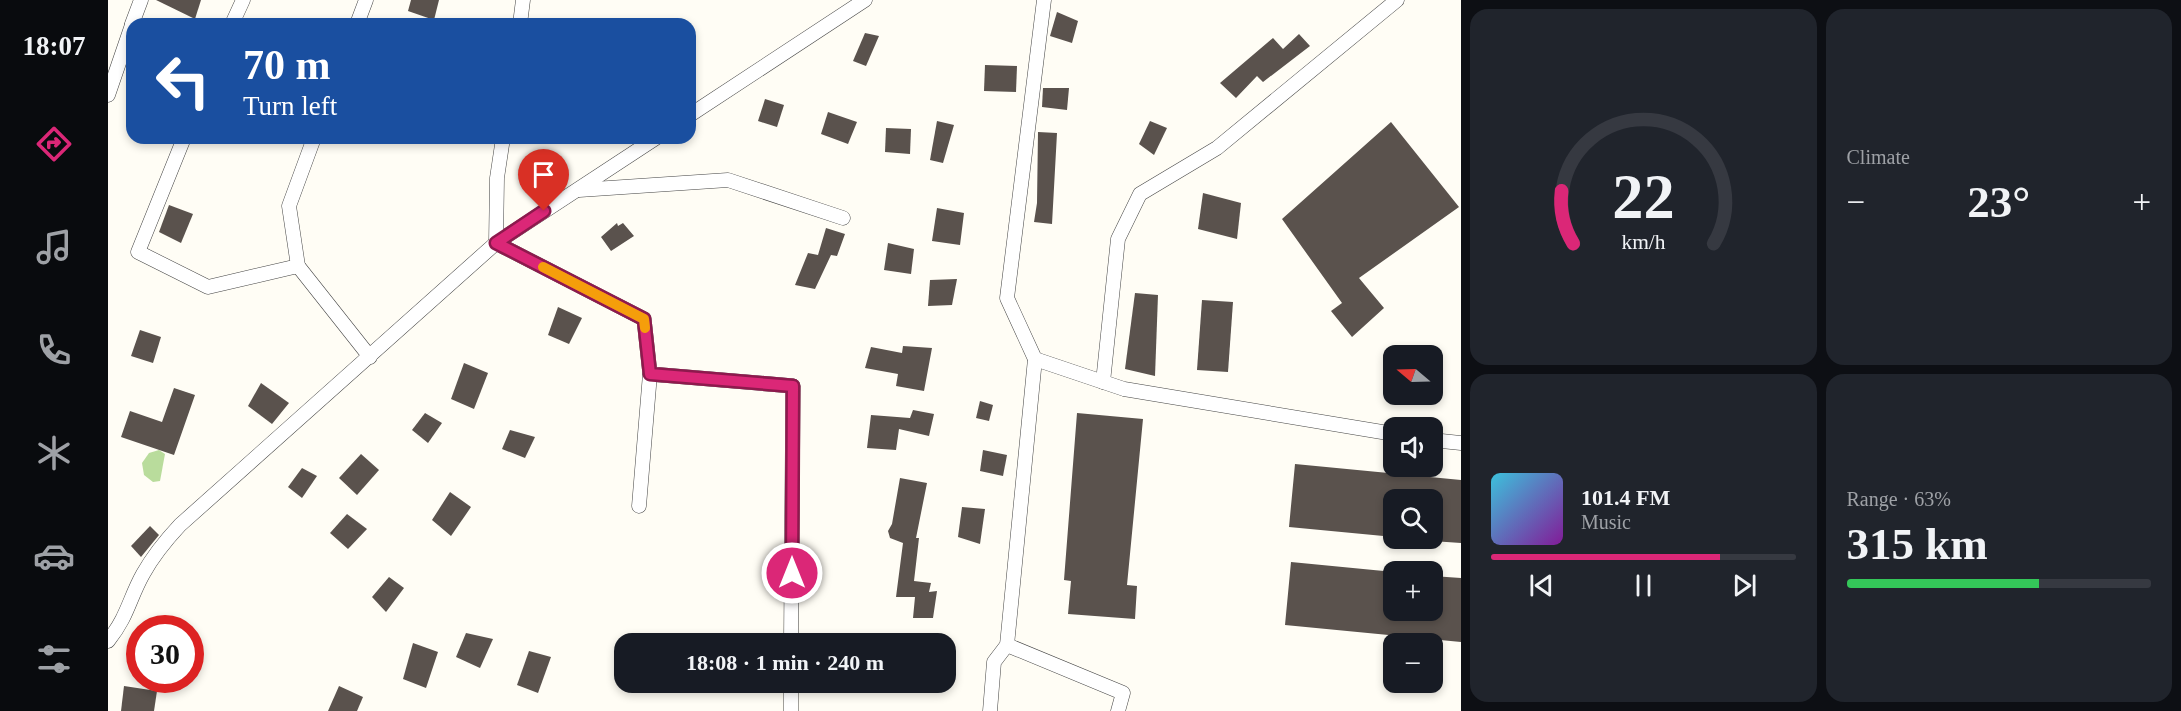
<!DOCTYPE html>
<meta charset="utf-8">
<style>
:root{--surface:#171b24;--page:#20242c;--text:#f1f3f6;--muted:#9ea1a6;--line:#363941;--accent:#db2777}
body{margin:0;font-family:Georgia,serif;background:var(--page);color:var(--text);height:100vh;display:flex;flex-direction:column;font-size:22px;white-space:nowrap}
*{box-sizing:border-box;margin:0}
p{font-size:20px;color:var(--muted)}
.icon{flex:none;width:33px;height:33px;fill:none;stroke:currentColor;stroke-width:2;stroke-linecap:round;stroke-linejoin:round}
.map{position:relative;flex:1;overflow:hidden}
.sheet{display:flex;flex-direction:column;gap:9px;padding:9px;background:#0d0f14;width:720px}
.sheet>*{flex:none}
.banner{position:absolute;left:18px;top:18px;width:570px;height:126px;border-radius:18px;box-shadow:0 3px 9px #0003;background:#1a4fa0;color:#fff;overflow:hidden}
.needle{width:39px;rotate:289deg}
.tools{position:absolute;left:1275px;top:345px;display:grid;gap:12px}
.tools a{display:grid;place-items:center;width:60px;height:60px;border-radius:12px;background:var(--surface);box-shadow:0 3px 9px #0003;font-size:30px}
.speed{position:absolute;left:18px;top:615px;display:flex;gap:12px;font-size:30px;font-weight:700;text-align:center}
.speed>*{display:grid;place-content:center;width:78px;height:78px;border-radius:50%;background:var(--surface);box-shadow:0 3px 9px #0003;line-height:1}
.speed .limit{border:9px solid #d22;background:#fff;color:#111}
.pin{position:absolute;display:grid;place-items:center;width:51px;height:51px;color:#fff;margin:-62px -26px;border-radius:50% 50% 50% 0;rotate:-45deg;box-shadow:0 0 6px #0007}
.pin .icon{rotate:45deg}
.me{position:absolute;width:66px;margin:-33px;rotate:0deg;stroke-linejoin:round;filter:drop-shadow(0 0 4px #0008)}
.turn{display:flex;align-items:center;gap:21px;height:126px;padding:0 18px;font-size:27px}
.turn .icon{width:78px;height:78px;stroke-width:2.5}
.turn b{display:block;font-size:42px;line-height:51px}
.big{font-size:45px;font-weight:700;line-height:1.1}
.sheet .widget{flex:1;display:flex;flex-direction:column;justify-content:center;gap:9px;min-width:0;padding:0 21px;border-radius:18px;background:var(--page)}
.sheet .dial{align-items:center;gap:0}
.dial svg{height:156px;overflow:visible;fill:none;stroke:var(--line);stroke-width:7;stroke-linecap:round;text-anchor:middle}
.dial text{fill:var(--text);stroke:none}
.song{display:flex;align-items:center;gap:18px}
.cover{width:72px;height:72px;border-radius:9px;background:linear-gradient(135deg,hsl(190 70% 55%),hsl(290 70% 35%))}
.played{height:6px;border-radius:3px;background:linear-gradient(90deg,var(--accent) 75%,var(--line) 75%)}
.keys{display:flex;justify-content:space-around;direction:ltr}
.heat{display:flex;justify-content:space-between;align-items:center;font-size:33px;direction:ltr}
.charge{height:9px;border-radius:4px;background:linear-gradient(90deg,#34c759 63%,var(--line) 0)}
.sheet .tiles{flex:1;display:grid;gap:9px;grid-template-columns:repeat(2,1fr)}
.trip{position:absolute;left:506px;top:633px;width:342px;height:60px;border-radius:18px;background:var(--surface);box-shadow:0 3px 9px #0003;font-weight:700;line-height:60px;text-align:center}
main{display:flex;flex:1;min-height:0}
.menu{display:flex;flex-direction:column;width:108px;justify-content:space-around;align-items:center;background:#090b0e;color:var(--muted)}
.menu .icon{width:42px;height:42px}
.menu .selected{color:var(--accent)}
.menu b{font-size:27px;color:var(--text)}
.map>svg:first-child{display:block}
</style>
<main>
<nav class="menu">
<b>18:07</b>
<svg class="icon selected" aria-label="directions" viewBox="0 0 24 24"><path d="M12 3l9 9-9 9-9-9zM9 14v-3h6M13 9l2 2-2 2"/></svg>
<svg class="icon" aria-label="music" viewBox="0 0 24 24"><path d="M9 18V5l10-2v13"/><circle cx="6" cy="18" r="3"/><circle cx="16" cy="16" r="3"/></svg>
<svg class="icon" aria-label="phone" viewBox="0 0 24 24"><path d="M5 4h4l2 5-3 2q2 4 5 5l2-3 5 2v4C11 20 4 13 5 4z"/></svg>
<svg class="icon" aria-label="climate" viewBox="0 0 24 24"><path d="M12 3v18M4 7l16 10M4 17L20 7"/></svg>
<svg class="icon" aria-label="car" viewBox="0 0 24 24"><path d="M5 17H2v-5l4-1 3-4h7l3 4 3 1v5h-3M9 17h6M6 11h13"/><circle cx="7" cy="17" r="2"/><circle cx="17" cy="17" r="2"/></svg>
<svg class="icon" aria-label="filters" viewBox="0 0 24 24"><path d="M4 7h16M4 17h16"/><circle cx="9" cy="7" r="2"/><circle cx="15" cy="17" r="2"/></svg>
</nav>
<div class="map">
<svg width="1353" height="711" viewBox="0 0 1353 711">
<rect width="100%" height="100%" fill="#fffdf5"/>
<path fill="#b9dc9c" d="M51 450 57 454 52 481 45 482 36 475 34 463 41 453Z"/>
<g fill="#5a524d">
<path d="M48 0H93L87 19Z"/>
<path d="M303 0H331L326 20 300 11Z"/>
<path d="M949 12 970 21 964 43 942 36Z"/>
<path d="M757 33 771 36 758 66 745 61Z"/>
<path d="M1191 34 1202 46 1155 82 1149 76 1128 98 1112 83 1165 38 1175 49Z"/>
<path d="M877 65 909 66 908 92 876 91Z"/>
<path d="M935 88H961L959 110 934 107Z"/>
<path d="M657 99 676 105 669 127 650 121Z"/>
<path d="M720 112 749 122 740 144 713 134Z"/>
<path d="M829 121 846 125 835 163 822 160Z"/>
<path d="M1042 121 1059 128 1046 155 1031 144Z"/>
<path d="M1283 122 1351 207 1251 278 1276 308 1244 337 1223 311 1234 303 1174 219Z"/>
<path d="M778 128 803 129 802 154 777 152Z"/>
<path d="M930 132 949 133 944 224 926 222 929 203Z"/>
<path d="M1095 193 1133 203 1129 239 1090 229Z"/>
<path d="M61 205 85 214 73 243 51 232Z"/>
<path d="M829 208 856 213 852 245 824 241Z"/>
<path d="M509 223 510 226 515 223 526 236 503 251 493 237Z"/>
<path d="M718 228 737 234 729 256 723 255 707 289 687 285 700 253 710 255Z"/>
<path d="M780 243 806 249 803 274 776 270Z"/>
<path d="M849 279 844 305 820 306 822 280Z"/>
<path d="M1027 293 1050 295 1047 376 1017 369Z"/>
<path d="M1094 300 1125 302 1120 372 1089 370Z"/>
<path d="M450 307 474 318 461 344 440 335Z"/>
<path d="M32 330 53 337 45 363 23 356Z"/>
<path d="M795 346 824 348 816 391 788 386 790 374 757 368 763 347 794 353Z"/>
<path d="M356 363 380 373 366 409 343 399Z"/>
<path d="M153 383 181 403 164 424 140 406Z"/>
<path d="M66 388 87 395 66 455 13 437 22 411 54 422Z"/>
<path d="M872 401 885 405 881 421 868 418Z"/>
<path d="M805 410 826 414 821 436 791 429 788 450 759 448 763 415 802 418Z"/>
<path d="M317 413 334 423 320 443 304 430Z"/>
<path d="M969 413 1035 419 1019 585 1029 586 1027 619 960 614 963 581 956 580Z"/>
<path d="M402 430 427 437 417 458 394 449Z"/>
<path d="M875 450 899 455 895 476 872 471Z"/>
<path d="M253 454 271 470 249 495 231 478Z"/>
<path d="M1187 464 1353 480V543L1324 541V500H1286V537L1181 527Z"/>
<path d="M194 468 209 476 194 498 180 487Z"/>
<path d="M792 478 819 483 808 538H811L806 581 823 583 821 592 829 591 825 618H805L807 597H788L795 543 782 538 780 531 784 524Z"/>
<path d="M342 492 363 507 343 536 324 520Z"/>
<path d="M854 507 877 509 872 544 850 537Z"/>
<path d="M239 514 259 529 240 549 222 533Z"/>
<path d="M42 526 51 535 33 557 23 546Z"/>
<path d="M1183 562 1286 572V610H1324V576L1353 578V642L1177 625Z"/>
<path d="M281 577 296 588 278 612 264 597Z"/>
<path d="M358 633 385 639 372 668 348 657Z"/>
<path d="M305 643 330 652 318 688 295 679Z"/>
<path d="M421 651 443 657 430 693 409 685Z"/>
<path d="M16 686 49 691 46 711H13Z"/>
<path d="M231 686 255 697 249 711H220Z"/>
</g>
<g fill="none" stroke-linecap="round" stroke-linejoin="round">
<g stroke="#444" stroke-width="15">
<g id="minor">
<path d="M24 24 33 0"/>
<path d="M124 24 135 0"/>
<path d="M249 24 258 0"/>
<path d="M412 24 415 0"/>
<path d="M0 95 24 25"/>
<path d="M582 115 757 0"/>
<path d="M76 138 30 252 100 287 190 266 262 357"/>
<path d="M395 138 389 178 388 243 536 319 542 374 685 386 683 644"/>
<path d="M471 190 620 180 735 218"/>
<path d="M190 266 181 206 206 138"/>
<path d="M927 359 1016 389 1286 434"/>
<path d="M995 382 1010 239 1032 194 1109 148 1289 0"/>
<path d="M1324 440 1353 443"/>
<path d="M531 506 542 374"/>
<path d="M0 641C20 616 21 599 35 574 45 556 58 540 72 525L388 243 548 138"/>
<path d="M899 645 1015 693 1010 711"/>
<path d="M683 711V682"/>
<path d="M882 711 886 662 899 645 927 359 899 298 936 0"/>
</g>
</g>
<use href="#minor" stroke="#fff" stroke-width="14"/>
</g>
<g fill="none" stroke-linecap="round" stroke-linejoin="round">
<g stroke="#8e194d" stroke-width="15">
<path id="route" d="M436 211 388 243 536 319 542 374 685 386 684 573"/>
</g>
<use href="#route" stroke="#db2777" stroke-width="10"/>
<path stroke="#f59e0b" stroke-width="10" d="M435 267 536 319 537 328"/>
</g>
</svg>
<div class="tools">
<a><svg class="needle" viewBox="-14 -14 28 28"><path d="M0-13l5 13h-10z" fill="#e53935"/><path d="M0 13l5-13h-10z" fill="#9ea1a6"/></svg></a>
<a><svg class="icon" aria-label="sound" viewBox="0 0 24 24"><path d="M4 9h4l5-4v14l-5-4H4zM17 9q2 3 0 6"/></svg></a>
<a><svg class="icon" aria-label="search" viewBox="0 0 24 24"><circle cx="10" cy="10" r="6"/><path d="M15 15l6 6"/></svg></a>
<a>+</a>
<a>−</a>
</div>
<div class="speed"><div class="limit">30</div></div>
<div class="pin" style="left:436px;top:211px;background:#d93025"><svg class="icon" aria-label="arrive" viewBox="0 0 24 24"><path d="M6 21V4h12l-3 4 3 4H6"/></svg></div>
<svg class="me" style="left:684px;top:573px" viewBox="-20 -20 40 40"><circle r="17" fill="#db2777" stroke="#fff" stroke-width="3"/><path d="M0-11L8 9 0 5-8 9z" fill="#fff"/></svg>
<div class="trip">18:08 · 1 min · 240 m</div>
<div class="banner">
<div class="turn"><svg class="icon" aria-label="left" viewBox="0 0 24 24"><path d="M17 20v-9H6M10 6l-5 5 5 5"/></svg><div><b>70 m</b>Turn left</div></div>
</div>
</div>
<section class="sheet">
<div class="tiles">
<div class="widget dial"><svg viewBox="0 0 100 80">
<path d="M14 69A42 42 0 1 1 86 69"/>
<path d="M14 69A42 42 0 0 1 8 42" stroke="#db2777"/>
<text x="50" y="56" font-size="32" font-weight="700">22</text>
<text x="50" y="72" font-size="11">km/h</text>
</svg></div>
<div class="widget"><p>Climate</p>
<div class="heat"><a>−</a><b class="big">23°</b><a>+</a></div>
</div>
<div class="widget">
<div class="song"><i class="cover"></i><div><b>101.4 FM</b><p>Music</p></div></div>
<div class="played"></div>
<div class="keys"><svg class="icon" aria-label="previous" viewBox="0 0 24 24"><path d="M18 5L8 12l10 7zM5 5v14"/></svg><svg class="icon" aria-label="pause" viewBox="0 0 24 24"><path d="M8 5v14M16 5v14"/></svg><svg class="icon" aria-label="next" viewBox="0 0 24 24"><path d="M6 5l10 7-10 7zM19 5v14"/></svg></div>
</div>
<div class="widget"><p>Range · 63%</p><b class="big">315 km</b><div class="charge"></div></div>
</div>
</section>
</main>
